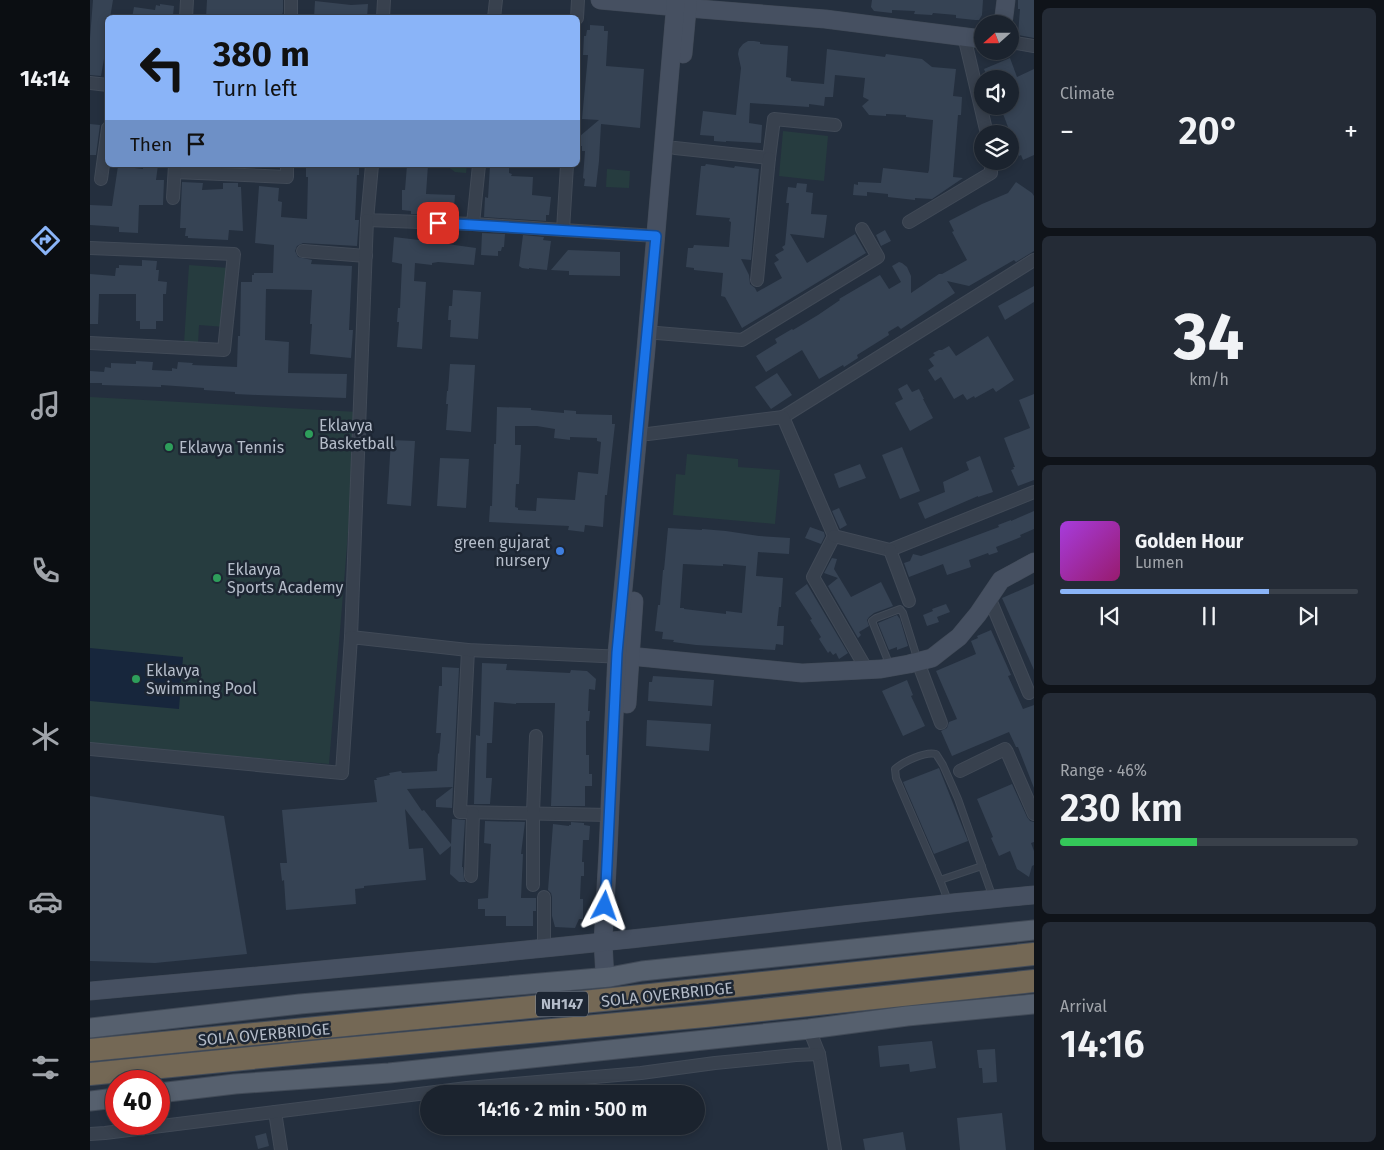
<!DOCTYPE html>
<meta charset="utf-8">
<style>
:root{--surface:#1b232e;--page:#242b36;--text:#f1f3f6;--muted:#a0a4aa;--line:#39404a;--accent:#8ab4f8}
body{margin:0;font-family:"Fira Sans",sans-serif;background:var(--page);color:var(--text);height:100vh;display:flex;flex-direction:column;font-size:19px;white-space:nowrap}
*{box-sizing:border-box;margin:0}
p{font-size:16px;color:var(--muted)}
.icon{flex:none;width:28px;height:28px;fill:none;stroke:currentColor;stroke-width:2;stroke-linecap:round;stroke-linejoin:round}
.map{position:relative;flex:1;overflow:hidden}
.side{display:flex;flex-direction:column;gap:8px;padding:8px;background:#0f1319;width:350px}
.side>*{flex:none}
.hud{position:absolute;left:15px;top:15px;width:475px;height:152px;border-radius:8px;box-shadow:0 2px 8px #0003,0 0 0 1px var(--line);background:#8ab4f8;color:#111;overflow:hidden}
.needle{width:32px;rotate:249deg}
.tools{position:absolute;left:884px;top:15px;display:grid;gap:10px}
.tools a{display:grid;place-items:center;width:45px;height:45px;border-radius:50%;background:var(--surface);box-shadow:0 2px 8px #0003,0 0 0 1px var(--line);font-size:25px}
.speed{position:absolute;left:15px;top:1070px;display:flex;gap:10px;font-size:25px;font-weight:700;text-align:center}
.speed>*{display:grid;place-content:center;width:65px;height:65px;border-radius:50%;background:var(--surface);box-shadow:0 2px 8px #0003,0 0 0 1px var(--line);line-height:1}
.speed .limit{border:8px solid #d22;background:#fff;color:#111}
.pin{position:absolute;display:grid;place-items:center;width:42px;height:42px;color:#fff;margin:-21px;border-radius:10px;box-shadow:0 2px 8px #0006}
.me{position:absolute;width:55px;margin:-28px;rotate:4deg;stroke-linejoin:round;filter:drop-shadow(0 0 4px #0008)}
.turn{display:flex;align-items:center;gap:18px;height:105px;padding:0 25px;font-size:22px}
.turn .icon{width:65px;height:65px;stroke-width:2.5}
.turn b{display:block;font-size:35px;line-height:42px}
.then{display:flex;align-items:center;height:48px;padding:0 25px;background:#0003;gap:10px;font-size:19px}
.big{font-size:38px;font-weight:600;line-height:1.1}
.side .widget{flex:1;display:flex;flex-direction:column;justify-content:center;gap:8px;min-width:0;padding:0 18px;border-radius:8px;background:var(--page)}
.side .dial{align-items:center;gap:0}
.dial b{font-size:65px;line-height:1}
.song{display:flex;align-items:center;gap:15px}
.cover{width:60px;height:60px;border-radius:8px;background:linear-gradient(135deg,hsl(280 70% 55%),hsl(320 70% 35%))}
.played{height:5px;border-radius:2px;background:linear-gradient(90deg,var(--accent) 70%,var(--line) 70%)}
.keys{display:flex;justify-content:space-around;direction:ltr}
.heat{display:flex;justify-content:space-between;align-items:center;font-size:28px;direction:ltr}
.charge{height:8px;border-radius:4px;background:linear-gradient(90deg,#34c759 46%,var(--line) 0)}
.trip{position:absolute;left:330px;top:1085px;width:285px;height:50px;border-radius:25px;background:var(--surface);box-shadow:0 2px 8px #0003,0 0 0 1px var(--line);font-weight:600;line-height:50px;text-align:center}
main{display:flex;flex:1;min-height:0}
.tabs{display:flex;flex-direction:column;width:90px;justify-content:space-around;align-items:center;background:#0b0e12;color:var(--muted)}
.tabs .icon{width:35px;height:35px}
.tabs .selected{color:var(--accent)}
.tabs b{font-size:22px;color:var(--text)}
.map>svg:first-child{display:block}
</style>
<main>
<nav class="tabs">
<b>14:14</b>
<svg class="icon selected" aria-label="directions" viewBox="0 0 24 24"><path d="M12 3l9 9-9 9-9-9zM9 14v-3h6M13 9l2 2-2 2"/></svg>
<svg class="icon" aria-label="music" viewBox="0 0 24 24"><path d="M9 18V5l10-2v13"/><circle cx="6" cy="18" r="3"/><circle cx="16" cy="16" r="3"/></svg>
<svg class="icon" aria-label="phone" viewBox="0 0 24 24"><path d="M5 4h4l2 5-3 2q2 4 5 5l2-3 5 2v4C11 20 4 13 5 4z"/></svg>
<svg class="icon" aria-label="climate" viewBox="0 0 24 24"><path d="M12 3v18M4 7l16 10M4 17L20 7"/></svg>
<svg class="icon" aria-label="car" viewBox="0 0 24 24"><path d="M5 17H2v-5l4-1 3-4h7l3 4 3 1v5h-3M9 17h6M6 11h13"/><circle cx="7" cy="17" r="2"/><circle cx="17" cy="17" r="2"/></svg>
<svg class="icon" aria-label="filters" viewBox="0 0 24 24"><path d="M4 7h16M4 17h16"/><circle cx="9" cy="7" r="2"/><circle cx="15" cy="17" r="2"/></svg>
</nav>
<div class="map">
<svg width="944" height="1150" viewBox="0 0 944 1150">
<rect width="100%" height="100%" fill="#242f3e"/>
<g fill="#263c3f">
<path d="M693 131 738 136 734 181 689 176Z"/>
<path d="M345 165H377L376 173 365 172 357 166Z"/>
<path d="M517 169 540 171 539 188 516 187Z"/>
<path d="M99 265 139 268 135 327 109 325 108 344 94 343Z"/>
<path d="M0 397 268 412 239 764 0 744Z"/>
<path d="M597 454 648 459V467L690 470 685 524 583 515 586 474 595 475Z"/>
</g>
<path fill="#17263c" d="M0 648 93 657 89 709 0 701Z"/>
<g fill="#364354" fill-rule="evenodd">
<path d="M3 0H23L20 18H18V36L11 76 0 75V38Z"/>
<path d="M117 0H193V12L192 15H187L186 17 163 15V18H116Z"/>
<path d="M782 0H893L892 15 889 20H885L866 18V15L843 13 842 15 824 14 825 11 802 10V13L784 11 781 7Z"/>
<path d="M928 0H944V38L928 35 930 9H928Z"/>
<path d="M225 1 261 5 278 4 277 18H224Z"/>
<path d="M70 4 84 6 83 15H81V18H42L44 7 65 10 66 5 70 6Z"/>
<path d="M500 25 514 26V31H518L516 66 554 69 550 128 511 124 509 161 506 187 494 186 495 179 493 178 495 151H492V146H489L490 136 509 120 492 119 498 55H493L494 36H496L497 30H500Z"/>
<path d="M658 41H664L670 42V44L698 46 696 77 701 78V81L734 84 737 49 795 57 796 54 832 59 842 67 866 69 863 96 872 97 871 115H868L863 177 873 178 842 199 825 198V200L798 197V194L777 192V196L763 195 764 184 768 185V182L791 183 793 168 838 173 839 170 843 120 816 117V115L796 114V116L779 115 772 106 779 100 773 97 775 78 745 75 743 97H735L734 106 719 104V107L660 103 659 123 672 125 671 143 636 141V142L624 141V136L610 135 613 111 646 115 651 68 648 54 649 49 653 44Z"/>
<path d="M920 58 927 77 944 69V155L933 160 931 155 929 156 910 106H920V79H898L894 69Z"/>
<path d="M0 124 10 125 6 155H0Z"/>
<path d="M616 164 644 168 645 166 669 169 661 260 651 259 659 275 660 284 665 288 667 292 692 278 684 263 689 260 685 255 694 250 692 247 695 245 699 203H696L698 187 706 188 707 183 717 184 716 192 723 193 721 214 737 215 734 238 700 234 717 263 765 234 776 253 652 328 635 297 631 296 633 273 604 270V268L596 267 598 248H603L604 245 639 247 641 222 639 221 640 218 606 215 611 166H615Z"/>
<path d="M53 165H68L66 180H74L73 205H49L48 233 29 232V227L0 225V205L22 206 28 166 53 169Z"/>
<path d="M216 165H269V175H267L265 220H269L267 246 213 243 207 246 205 251 208 257 222 260 221 264 262 266 259 330H263L261 358 220 354 222 324H220L222 290 176 289 175 340 199 342 198 373 257 374 256 398 167 395 145 394V392L114 390V388L71 385V387L12 385V383H0V371L14 372 15 367 21 368V363L46 364V361L63 362 62 370 82 371V368L87 369 88 362 103 363 102 365 147 367 148 336H150L151 282H162V275H164V273H183L184 245 165 243 169 186 189 188 188 201 192 202 191 217 217 219 218 177H216Z"/>
<path d="M317 165H338L336 194 365 195 364 208H358V215L321 214V211L312 210V190H315Z"/>
<path d="M400 165H416V168H419V173L422 174 421 176 443 177 442 195 461 197 459 215H456V221L394 217 395 197 398 198Z"/>
<path d="M92 182 113 183 112 190 133 189V183H148V187H151L153 231 139 230 138 240 98 238V236H95L96 228H90Z"/>
<path d="M926 182 942 193 944 196V251L926 262 924 260 879 286 857 281 865 293 811 329 808 326 798 332 799 335 767 355 768 358 754 367 753 365 729 379 712 350 676 372 666 356 687 343 685 339 702 329 703 330 728 315 750 300 749 299 790 275 799 289 811 282 802 266 809 262 812 263 817 267 821 276V293L849 274H852L877 260 862 232 864 231 859 221 892 204 918 193Z"/>
<path d="M795 230 801 241 791 246 786 235Z"/>
<path d="M392 233 415 234 414 247H412L411 251H408V256L391 255Z"/>
<path d="M433 235 454 237 453 240 461 241 457 270 439 268V269L432 268 429 266Z"/>
<path d="M304 237 329 240V238L350 240V243L386 248 384 265 348 262 342 263V265L325 263 324 281 336 282 332 349 307 347 309 322H307L308 308H310L312 264 302 262Z"/>
<path d="M478 250 530 252V276L479 275V271L461 270Z"/>
<path d="M52 260 67 261 66 270H69L68 281 77 282 76 294H73V321H66V329H50V321H46V294H9L8 324H0V274L25 276 26 268H29V265L52 266Z"/>
<path d="M944 286V302L915 320 908 306Z"/>
<path d="M363 290 391 292 388 339 360 337 361 320H358L359 306H362Z"/>
<path d="M898 336 924 380 906 392 903 388 885 398 884 396 877 400 873 394 864 399 851 377 845 381 838 370 844 366 839 359 845 355 843 353 849 350H852L859 346 866 356Z"/>
<path d="M360 364 385 365 381 432 356 430 358 404H356L357 391H358Z"/>
<path d="M687 373 702 395 681 409 665 387Z"/>
<path d="M817 384 822 392 829 389 834 399H833L843 418 820 431 805 403 813 399 808 389Z"/>
<path d="M944 394V480L928 486 921 470 924 469 923 467H925L914 438 940 428 929 400Z"/>
<path d="M407 407 441 408V410L474 413V410L486 411V414L522 415V424H525L517 495H515L513 527 495 525 494 532 478 530 479 526 399 522 400 506H402L404 444H406ZM425 426H447L465 429 464 438 480 440V437L507 438V441L511 442 508 474 488 472 485 500 447 498 446 511 428 510V508L425 507 426 484H429L431 445H425Z"/>
<path d="M301 440 325 441 321 506 297 504Z"/>
<path d="M812 447 830 491 810 499 792 455Z"/>
<path d="M890 456 903 492 888 497V496L835 519 828 503 855 492 853 482 879 470 876 462Z"/>
<path d="M350 458 379 459 376 508 347 506Z"/>
<path d="M770 464 776 478 749 488 744 474Z"/>
<path d="M749 508 757 525 750 529 742 511Z"/>
<path d="M944 511V529L930 535 931 537 906 547 908 552 899 555 898 553 879 560 881 567 857 575 853 564 819 577 814 563 820 561 823 554 831 556 909 527 908 525 921 520V521Z"/>
<path d="M720 527 734 532 735 536 731 544 715 538Z"/>
<path d="M578 528 612 530V529L636 531 669 536 700 538 699 554 668 552 666 576 693 578 691 607H689L687 626H694L693 645 686 644 685 650 606 645 583 642 584 640 572 639 573 632 565 631 568 605H570L573 570H574ZM593 564 633 566V564L656 566 652 613 636 611V614L594 609V608H590Z"/>
<path d="M742 558 747 559 744 569 761 597 791 582 803 606 784 613 779 617 777 620 779 626 769 632 771 635 768 638 738 586 748 578 734 573Z"/>
<path d="M717 584 758 653 749 659 746 653 743 655 740 651 738 653 729 639 731 637 720 620 722 619 705 593Z"/>
<path d="M944 584V670L912 598Z"/>
<path d="M856 604 860 612 847 617 849 622 837 626 833 615 843 611 842 609Z"/>
<path d="M807 615 810 619 818 646 807 650V647L799 650 788 623Z"/>
<path d="M901 630 921 675 918 676 933 709 944 705V788L928 747H926L919 732 862 756 851 731 857 728 859 722 867 719 846 671 886 654 881 641 888 638 887 636Z"/>
<path d="M392 663 417 664 416 670 480 673 481 670 497 671 506 679 505 690 499 689 498 711H500L499 721H496V755H499V774H502V786H495V806H461L465 703H426V704L404 702 402 743H397L396 778H402L400 804H384L386 735 390 736Z"/>
<path d="M352 667 369 668 363 787 317 789 332 811 334 810 361 844 362 819 375 820 372 867H373L374 879 376 882H369L360 874 361 846 350 855 315 809 319 849 333 848 336 880 274 886V888L265 889 266 904 196 910 194 880 192 881 190 863H197L192 810 287 802 284 780H287L286 778 300 775 299 773 311 771 312 773 347 771 348 753 349 754 351 733H346L349 686H352Z"/>
<path d="M563 676 624 680 622 706 558 701 559 682H562Z"/>
<path d="M817 680 823 695 821 696 835 726 813 736 792 691Z"/>
<path d="M557 720 621 724 619 751 556 746Z"/>
<path d="M849 768 878 841 844 854 813 782Z"/>
<path d="M922 784 937 817 940 821 944 822V842L941 843 944 851V865L942 866 939 877 927 869 920 851 909 856 901 838 903 837 887 799Z"/>
<path d="M363 787 362 808 346 807V800Z"/>
<path d="M0 796 134 816 157 954 65 963 0 961Z"/>
<path d="M395 821 435 822 431 854H433L431 898H446V911H443V926H416V916H395V909H388V899L398 898 401 844 394 843Z"/>
<path d="M481 822 494 823V825L500 826 499 840H493L492 862H494V876H491L490 899H493V919H489L485 928 465 927 462 916V897L461 893 458 890 463 824 479 826V825H481Z"/>
<path d="M842 1041 846 1068 820 1072 819 1064 790 1067 788 1046Z"/>
<path d="M905 1049 907 1082 893 1083 892 1068H889L887 1050Z"/>
<path d="M912 1113 916 1150H870L867 1118Z"/>
<path d="M813 1132 816 1150H775L773 1139Z"/>
<path d="M176 1133 179 1146 168 1149 165 1136Z"/>
</g>
<g fill="none" stroke-linecap="round" stroke-linejoin="round">
<g stroke="#414a57" stroke-width="8">
<g id="lane">
<path d="M800 666 782 621 786 618 810 609 813 613 828 661"/>
<path d="M850 880 892 866"/>
<path d="M859 903 850 880 806 778 805 769C813 762 835 751 846 754L853 765 868 799 903 898"/>
</g>
</g>
<g stroke="#414a57" stroke-width="14">
<g id="street">
<path d="M96 18 97 0"/>
<path d="M201 18V0"/>
<path d="M293 18 294 0"/>
<path d="M404 18 406 0"/>
<path d="M487 18 488 0"/>
<path d="M874 36 897 134"/>
<path d="M920 42 944 46"/>
<path d="M0 83 18 85"/>
<path d="M585 148 679 158 684 119 745 125"/>
<path d="M282 165 277 220 383 224 389 165"/>
<path d="M477 165 473 230 566 236"/>
<path d="M85 172 197 177V165"/>
<path d="M11 179 18 128"/>
<path d="M83 198 85 165"/>
<path d="M819 222 901 173V161"/>
<path d="M383 224 473 230"/>
<path d="M0 248 144 254 134 350 0 343"/>
<path d="M213 251 276 256"/>
<path d="M667 280 679 158"/>
<path d="M567 333 652 340 788 257 772 229"/>
<path d="M693 417 944 260"/>
<path d="M558 434 693 417 744 536 723 577 777 670"/>
<path d="M744 536 800 550 944 492"/>
<path d="M800 550 819 601"/>
<path d="M899 597 939 693"/>
<path d="M261 637 277 220"/>
<path d="M378 650 370 812 520 815"/>
<path d="M828 662 851 723"/>
<path d="M0 749 252 773 261 637 378 650 534 657"/>
<path d="M870 771 915 749 917 752 944 814"/>
<path d="M381 876 383 813"/>
<path d="M443 885V813L446 736"/>
<path d="M454 897V948"/>
<path d="M719 1029 729 1054 745 1150"/>
<path d="M185 1112 191 1150"/>
<path d="M0 1134 15 1133 377 1088 551 1073 625 1063 706 1055 729 1054"/>
</g>
</g>
<g stroke="#414a57" stroke-width="19">
<g id="secondary">
<path d="M510 0 598 8 735 19 892 39"/>
<path d="M913 24 916 0"/>
<path d="M593 54 598 0"/>
<path d="M539 656 712 673 791 669 819 664 842 658 856 647 869 637 888 614 911 580 944 562"/>
<path d="M537 704 544 601"/>
<path d="M515 978 513 942 518 851 527 653 556 349 586 0"/>
<path d="M0 991C171 976 342 960 513 942 656 927 800 908 944 895"/>
</g>
</g>
<g stroke="#414a57" stroke-width="21">
<g id="primary">
<path d="M0 1028 210 1004 520 977 552 971 944 930"/>
<path d="M69 1093 145 1084 299 1073 719 1029 817 1016 944 1004"/>
<path d="M0 1101 26 1098"/>
</g>
</g>
<g stroke="#434c59" stroke-width="24">
<g id="highway">
<path d="M0 1050 523 999 944 954"/>
<path d="M0 1074 243 1050 615 1016 944 981"/>
</g>
</g>
<use href="#lane" stroke="#38414e" stroke-width="6"/>
<use href="#street" stroke="#38414e" stroke-width="12"/>
<use href="#secondary" stroke="#465061" stroke-width="18"/>
<use href="#primary" stroke="#56606e" stroke-width="19"/>
<use href="#highway" stroke="#746855" stroke-width="22"/>
</g>
<g fill="none" stroke-linecap="round" stroke-linejoin="round">
<g stroke="#114b97" stroke-width="12">
<path id="route" d="M348 223 566 236 527 653 515 906"/>
</g>
<use href="#route" stroke="#1a73e8" stroke-width="9"/>
</g>
<g fill="#2e9e5b" stroke="#1d2633" stroke-width="2">
<circle cx="219" cy="434" r="5"/>
<circle cx="79" cy="447" r="5"/>
<circle cx="127" cy="578" r="5"/>
<circle cx="46" cy="679" r="5"/>
</g>
<circle fill="#3f7fe0" stroke="#1d2633" stroke-width="2" cx="470" cy="551" r="5"/>
<g text-anchor="middle" stroke-width="5" stroke-linejoin="round" paint-order="stroke">
<rect fill="#1d2633" stroke="#878f9c" stroke-width="1" x="446" y="991.5" width="52" height="25" rx="4"/>
<g font-size="15" font-weight="bold" fill="#b4bcc9">
<text x="472" y="1009">NH147</text>
</g>
<g font-size="16" fill="#b4bcc9" stroke="#1d2633" text-anchor="start">
<text x="229" y="431">Eklavya<tspan x="229" dy="18">Basketball</tspan></text>
<text x="89" y="453">Eklavya Tennis</text>
<text x="460" y="548" text-anchor="end">green gujarat<tspan x="460" dy="18">nursery</tspan></text>
<text x="137" y="575">Eklavya<tspan x="137" dy="18">Sports Academy</tspan></text>
<text x="56" y="676">Eklavya<tspan x="56" dy="18">Swimming Pool</tspan></text>
</g>
<g font-size="16" fill="#b4bcc9" stroke="#1d2633">
<text transform="translate(577 994) rotate(-6)" y="6">SOLA OVERBRIDGE</text>
<text transform="translate(174 1034) rotate(-5)" y="6">SOLA OVERBRIDGE</text>
</g>
</g>
</svg>
<div class="tools">
<a><svg class="needle" viewBox="-14 -14 28 28"><path d="M0-13l5 13h-10z" fill="#e53935"/><path d="M0 13l5-13h-10z" fill="#a0a4aa"/></svg></a>
<a><svg class="icon" aria-label="sound" viewBox="0 0 24 24"><path d="M4 9h4l5-4v14l-5-4H4zM17 9q2 3 0 6"/></svg></a>
<a><svg class="icon" aria-label="layers" viewBox="0 0 24 24"><path d="M12 4l9 5-9 5-9-5zM3 14l9 5 9-5"/></svg></a>
</div>
<div class="speed"><div class="limit">40</div></div>
<div class="pin" style="left:348px;top:223px;background:#d93025"><svg class="icon" aria-label="arrive" viewBox="0 0 24 24"><path d="M6 21V4h12l-3 4 3 4H6"/></svg></div>
<svg class="me" style="left:515px;top:906px" viewBox="-20 -20 40 40"><path d="M0-17L14 15 0 8-14 15z" fill="#1a73e8" stroke="#fff" stroke-width="4"/></svg>
<div class="trip">14:16 · 2 min · 500 m</div>
<div class="hud">
<div class="turn"><svg class="icon" aria-label="left" viewBox="0 0 24 24"><path d="M17 20v-9H6M10 6l-5 5 5 5"/></svg><div><b>380 m</b>Turn left</div></div>
<div class="then">Then<svg class="icon" aria-label="arrive" viewBox="0 0 24 24"><path d="M6 21V4h12l-3 4 3 4H6"/></svg></div>
</div>
</div>
<section class="side">
<div class="widget"><p>Climate</p>
<div class="heat"><a>−</a><b class="big">20°</b><a>+</a></div>
</div>
<div class="widget dial"><b>34</b><p>km/h</p></div>
<div class="widget">
<div class="song"><i class="cover"></i><div><b>Golden Hour</b><p>Lumen</p></div></div>
<div class="played"></div>
<div class="keys"><svg class="icon" aria-label="previous" viewBox="0 0 24 24"><path d="M18 5L8 12l10 7zM5 5v14"/></svg><svg class="icon" aria-label="pause" viewBox="0 0 24 24"><path d="M8 5v14M16 5v14"/></svg><svg class="icon" aria-label="next" viewBox="0 0 24 24"><path d="M6 5l10 7-10 7zM19 5v14"/></svg></div>
</div>
<div class="widget"><p>Range · 46%</p><b class="big">230 km</b><div class="charge"></div></div>
<div class="widget"><p>Arrival</p><b class="big">14:16</b></div>
</section>
</main>
